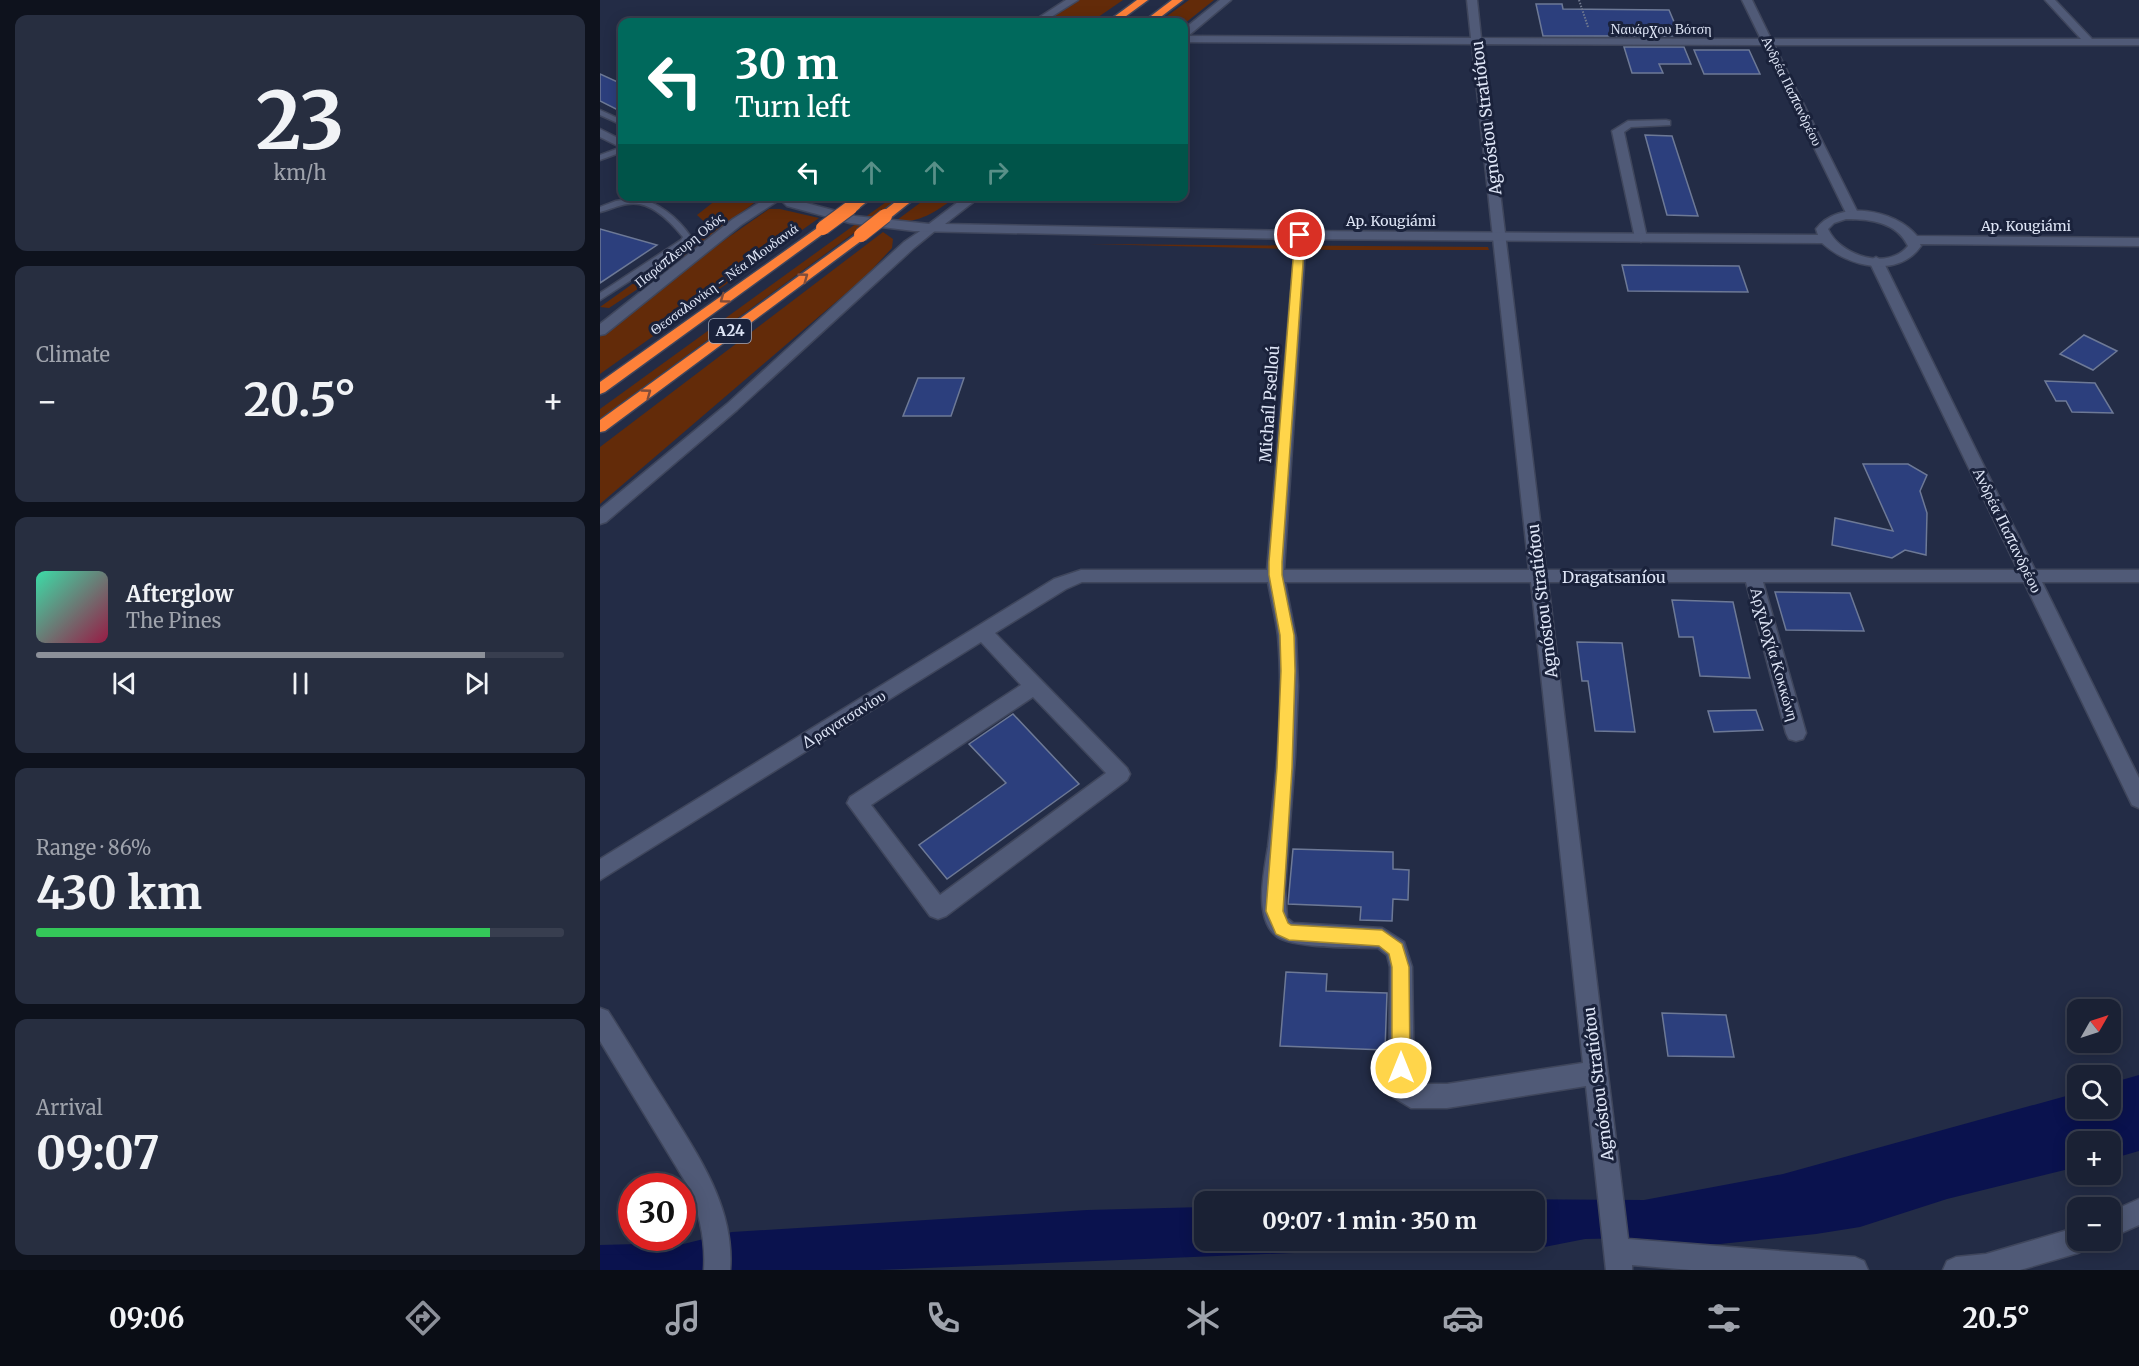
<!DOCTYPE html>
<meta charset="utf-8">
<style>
:root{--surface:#1a2134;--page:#272e40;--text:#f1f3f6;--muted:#9fa3ac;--line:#383e4f;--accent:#8c9099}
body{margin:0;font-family:Merriweather,serif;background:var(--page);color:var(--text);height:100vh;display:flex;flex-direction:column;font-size:22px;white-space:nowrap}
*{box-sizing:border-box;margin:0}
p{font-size:20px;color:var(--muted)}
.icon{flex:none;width:33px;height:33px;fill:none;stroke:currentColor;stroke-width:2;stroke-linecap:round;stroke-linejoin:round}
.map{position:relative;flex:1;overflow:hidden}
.panel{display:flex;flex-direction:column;gap:15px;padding:15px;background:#0e121d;width:600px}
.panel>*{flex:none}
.hud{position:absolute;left:18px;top:18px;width:570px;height:183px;border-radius:12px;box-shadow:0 3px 15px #0003,0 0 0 2px var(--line);background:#00695c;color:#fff;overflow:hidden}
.needle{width:39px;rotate:51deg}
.buttons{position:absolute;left:1467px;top:999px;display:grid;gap:12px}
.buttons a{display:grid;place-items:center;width:54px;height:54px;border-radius:12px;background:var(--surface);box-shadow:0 3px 15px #0003,0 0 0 2px var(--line);font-size:30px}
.speed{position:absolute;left:18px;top:1173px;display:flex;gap:12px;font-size:30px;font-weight:700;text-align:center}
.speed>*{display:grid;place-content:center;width:78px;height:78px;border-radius:50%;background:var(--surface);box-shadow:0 3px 15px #0003,0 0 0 2px var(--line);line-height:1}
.speed .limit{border:9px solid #d22;background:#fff;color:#111}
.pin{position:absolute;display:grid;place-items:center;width:51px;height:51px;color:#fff;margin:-26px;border:3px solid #fff;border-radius:50%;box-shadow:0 2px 6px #0007}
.me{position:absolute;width:66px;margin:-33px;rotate:0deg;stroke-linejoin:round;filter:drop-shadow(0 0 4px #0008)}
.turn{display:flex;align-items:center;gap:21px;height:126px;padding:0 18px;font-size:27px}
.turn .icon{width:78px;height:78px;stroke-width:2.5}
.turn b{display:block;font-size:42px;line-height:51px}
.lanes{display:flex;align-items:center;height:57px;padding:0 18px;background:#0003;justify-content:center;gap:30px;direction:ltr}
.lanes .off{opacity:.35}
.big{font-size:45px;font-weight:700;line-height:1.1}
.panel .widget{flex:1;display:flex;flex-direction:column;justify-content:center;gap:9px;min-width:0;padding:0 21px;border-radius:12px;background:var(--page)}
.panel .dial{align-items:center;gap:0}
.dial b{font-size:78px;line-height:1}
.song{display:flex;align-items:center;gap:18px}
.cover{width:72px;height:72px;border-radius:9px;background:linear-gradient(135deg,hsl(160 70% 55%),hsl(340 70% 35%))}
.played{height:6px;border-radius:3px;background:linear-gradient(90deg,var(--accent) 85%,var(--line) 85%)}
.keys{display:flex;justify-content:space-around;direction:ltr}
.heat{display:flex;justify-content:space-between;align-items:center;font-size:33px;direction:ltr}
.charge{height:9px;border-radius:4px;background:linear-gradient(90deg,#34c759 86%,var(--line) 0)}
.trip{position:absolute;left:594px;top:1191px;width:351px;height:60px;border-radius:12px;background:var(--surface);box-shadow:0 3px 15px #0003,0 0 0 2px var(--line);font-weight:700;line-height:60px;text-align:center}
.tab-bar{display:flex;height:96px;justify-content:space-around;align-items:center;background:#0a0d15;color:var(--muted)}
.tab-bar .icon{width:42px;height:42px}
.tab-bar .current{color:var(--accent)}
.tab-bar b{font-size:27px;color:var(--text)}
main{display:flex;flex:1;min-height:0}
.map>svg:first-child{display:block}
</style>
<main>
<section class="panel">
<div class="widget dial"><b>23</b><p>km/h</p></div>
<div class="widget"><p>Climate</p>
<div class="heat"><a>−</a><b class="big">20.5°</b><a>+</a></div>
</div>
<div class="widget">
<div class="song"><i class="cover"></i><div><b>Afterglow</b><p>The Pines</p></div></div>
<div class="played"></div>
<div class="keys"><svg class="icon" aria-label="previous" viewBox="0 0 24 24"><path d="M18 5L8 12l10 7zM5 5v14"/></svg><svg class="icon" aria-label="pause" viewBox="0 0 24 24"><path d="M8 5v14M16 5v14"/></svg><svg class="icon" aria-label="next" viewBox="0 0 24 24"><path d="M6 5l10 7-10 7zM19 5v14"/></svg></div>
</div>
<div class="widget"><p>Range · 86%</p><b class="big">430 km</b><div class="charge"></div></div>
<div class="widget"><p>Arrival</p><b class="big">09:07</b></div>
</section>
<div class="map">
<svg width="1539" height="1270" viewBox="0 0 1539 1270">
<rect width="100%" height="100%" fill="#232c46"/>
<g fill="#632b09">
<path d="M477 0H523L491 22H442Z"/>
<path d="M589 0H614L584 24 559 22Z"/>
<path d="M105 197H144L158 200 68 269 9 308 0 307 111 228 97 215 116 200Z"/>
<path d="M293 197H303L0 419V409Z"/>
<path d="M328 197H356C332 214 323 221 293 223Z"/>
<path d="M169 209H180L219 218 0 374V336L103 255Z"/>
<path d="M283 232 293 239 292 248 264 278 0 504V447Z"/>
<path d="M489 244 888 247 889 250H733Z"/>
</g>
<path fill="#0a124e" d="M1539 1075V1151L1511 1159 1510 1142H1478L1477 1167 1347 1199 1260 1227 1216 1234 1120 1244 1091 1245 1033 1238 985 1239 914 1253 813 1248 278 1270H0V1252L47 1253 132 1232 487 1210 604 1207V1240H934V1202L795 1201 899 1199 1044 1200 1183 1174 1477 1093 1478 1108H1510L1511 1083Z"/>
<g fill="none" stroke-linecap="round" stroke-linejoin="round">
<path stroke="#0a124e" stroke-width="10" d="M0 1250 75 1248"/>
</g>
<g fill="#2c3f7d" stroke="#6d7996" stroke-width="1.5">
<path d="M936 4H962L963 9 1069 10 1080 36H943Z"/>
<path d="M1024 47H1084L1091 64H1059L1063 73H1032Z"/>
<path d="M1094 50H1149L1160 74H1104Z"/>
<path d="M0 74 22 84V112L0 101Z"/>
<path d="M1045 135 1072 136 1098 216 1067 215Z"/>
<path d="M0 229 57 245 0 283Z"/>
<path d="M1022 265 1139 266 1148 292 1028 291Z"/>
<path d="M1484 335 1517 351 1493 370 1460 354Z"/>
<path d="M318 378H364L351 416H303Z"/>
<path d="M1445 381 1495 383 1513 413 1472 412 1466 401H1456Z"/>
<path d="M1263 464H1308L1327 475 1320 491 1327 513 1326 555 1305 550 1292 558 1232 545 1235 518 1293 531Z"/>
<path d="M1175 592 1250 593 1264 631 1186 630Z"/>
<path d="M1072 600 1133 602 1150 678 1100 676 1093 637H1079Z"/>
<path d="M977 642 1022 643 1035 732 995 731 988 681H982Z"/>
<path d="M1156 710 1163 730 1114 732 1108 711Z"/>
<path d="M413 714 479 784 347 879 319 845 406 783 369 744Z"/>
<path d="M693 849 793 852V869L809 870 808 900 793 899 792 921 760 920 761 907 688 904Z"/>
<path d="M686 972 727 974 726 991 787 993 785 1050 680 1046Z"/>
<path d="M1062 1013 1126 1015 1134 1057 1068 1056Z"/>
</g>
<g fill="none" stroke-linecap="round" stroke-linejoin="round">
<g stroke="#3f465c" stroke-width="3">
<g id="lane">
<path d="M0 110 22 120V125L0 115Z"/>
<path d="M22 147V152L0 160V155Z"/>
<path d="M35 198C58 201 78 218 91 237L87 244 0 300V293L81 240 83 237C70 221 50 200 28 204 18 205 9 210 0 212V207L16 201Z"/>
</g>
</g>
<g stroke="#3f465c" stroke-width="3">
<g id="street">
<path d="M867 0H877L881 38 1161 39 1142 0H1152L1171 39H1481L1445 0H1455L1492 39H1539V45H1174L1259 215 1253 219 1247 215 1164 45 882 44 946 570H1418L1269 261 1276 257 1283 261 1435 570H1539V582H1442L1539 778V808L1532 805 1424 582H1163L1206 733 1203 739 1196 741 1189 739 1186 733 1146 582H948L1028 1239 1255 1257 1264 1261 1268 1270H1091L1032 1265V1270H1006L986 1086 847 1108H811L793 1097 789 1089 790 967 787 955 778 948C756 947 689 949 675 935 654 916 664 872 668 847 676 778 684 705 678 636 676 618 671 600 668 582H482L466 589 395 633 527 768 530 774 527 780 346 916 338 919 330 916 247 803 250 797 421 685 381 642 0 880V859L454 579 481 570H667L696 232H704L706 235 684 570H929L872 44 584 42V36L871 38ZM685 582H931L983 1063 847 1084H814L812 967 804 942 782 928 693 923 687 918 685 889 695 757 698 686 696 638ZM433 697 506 773 340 895 271 805Z"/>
<path d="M1066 120 1070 121V125L1031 127 1024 132 1047 238 1041 242 1035 238 1012 131 1028 121Z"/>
<path d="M0 129 22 140V148L0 137Z"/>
<path d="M170 196H185L141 225 5 334 0 335V324L133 219Z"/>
<path d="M332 223 336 224 338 227 336 230 314 248 137 410 6 522 0 524V509L127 404 304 242Z"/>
<path d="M0 1008 8 1011C28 1042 47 1074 67 1105 98 1156 135 1207 130 1270H104C106 1241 99 1212 88 1186L0 1041Z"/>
<path d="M1539 1199V1225L1510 1238V1212Z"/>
<path d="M1478 1227V1240H1491L1487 1249 1478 1253 1420 1270H1343L1347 1261 1356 1257 1386 1254Z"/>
</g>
</g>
<g stroke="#3f465c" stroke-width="3">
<g id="secondary">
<path d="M466 0H478L443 22H432Z"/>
<path d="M620 0H631L588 36 584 37V29Z"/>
<path d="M177 196H191L195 200 255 216 329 224 366 196H381L345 224 700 231 1218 235 1216 229C1238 199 1295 209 1317 236L1539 238V246L1320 244 1321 246C1298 279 1248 267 1222 243L700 239 314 231 250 223 187 206ZM1246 219C1270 219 1297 222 1308 246 1288 271 1240 256 1228 229L1234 223Z"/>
</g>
</g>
<g stroke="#3f465c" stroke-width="3">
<g id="highway">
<path d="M537 0H548L518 22H507Z"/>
<path d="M572 0H583L554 22H543Z"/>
<path d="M259 196H274L259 208H251L249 205Z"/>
<path d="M303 196H318L289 219H281L279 216 281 213Z"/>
<path d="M223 224 229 228 227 231 5 392 0 394V382Z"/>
<path d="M261 231 265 232 267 235 265 238 5 431 0 432V420Z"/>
</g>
</g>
<path stroke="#70798f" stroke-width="2" stroke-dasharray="1.5 1.5" stroke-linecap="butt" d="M979 0 988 27"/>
<use href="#lane" fill="#505a77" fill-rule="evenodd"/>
<use href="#street" fill="#505a77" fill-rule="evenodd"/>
<use href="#secondary" fill="#505a77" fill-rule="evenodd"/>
<use href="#highway" fill="#fe8139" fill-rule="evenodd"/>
<g stroke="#3f465c" stroke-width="13" stroke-linecap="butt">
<path id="highway-bridge-far1" d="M248 210 255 205"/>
</g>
<g stroke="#3f465c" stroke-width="16" stroke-linecap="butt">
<g id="highway-bridge">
<path d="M223 228 250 208"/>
<path d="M261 235 285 216"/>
</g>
</g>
<use href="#highway-bridge-far1" stroke="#fe8139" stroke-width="11"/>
<use href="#highway-bridge" stroke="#fe8139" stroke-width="14"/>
</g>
<defs><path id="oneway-chevron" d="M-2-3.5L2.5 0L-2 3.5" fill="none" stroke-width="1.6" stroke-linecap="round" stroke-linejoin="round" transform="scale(1.5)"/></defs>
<g stroke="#814d3a">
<use href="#oneway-chevron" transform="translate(204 277) rotate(-36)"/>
<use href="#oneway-chevron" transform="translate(124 299) rotate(144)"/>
<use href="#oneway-chevron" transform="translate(47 393) rotate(-36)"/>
</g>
<path fill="#ffd54a" stroke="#a68a30" stroke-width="1.5" d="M700 232 705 235 682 562V575L694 635 695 671 692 768 683 911 688 923 691 925 782 930 802 944 809 967 810 1068 808 1075 801 1077 795 1075 792 1068V967L789 954 779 946 689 940 676 934 666 911 677 768 681 671 680 635 669 575V562L695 235Z"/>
<g text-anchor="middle" stroke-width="6" stroke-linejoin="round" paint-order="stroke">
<g font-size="14" fill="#dee5f6" stroke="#1a223b">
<text x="1061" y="34">Ναυάρχου Βότση</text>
<text transform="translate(1192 91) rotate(64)" y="5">Ανδρέα Παπανδρέου</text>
<text x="791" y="226">Ap. Kougiámi</text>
<text x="1426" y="231">Ap. Kougiámi</text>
<text transform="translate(79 250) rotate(-39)" y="5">Παράπλευρη Οδός</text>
<text transform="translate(124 279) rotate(-36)" y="5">Θεσσαλονίκη - Νέα Μουδανιά</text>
</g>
<rect fill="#1a223b" stroke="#a3aabe" stroke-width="1.5" x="109" y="319" width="42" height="24" rx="4.5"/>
<g font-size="15" font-weight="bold" fill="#dee5f6">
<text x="130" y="336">Α24</text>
</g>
<g font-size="16" fill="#dee5f6" stroke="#1a223b">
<text transform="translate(886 118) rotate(-97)" y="6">Agnóstou Stratiótou</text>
<text transform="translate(669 404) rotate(-86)" y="6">Michaíl Pselloú</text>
<text transform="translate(1408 530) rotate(64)" y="6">Ανδρέα Παπανδρέου</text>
<text x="1014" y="583">Dragatsaníou</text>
<text transform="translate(942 601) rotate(-97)" y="6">Agnóstou Stratiótou</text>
<text transform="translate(1175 654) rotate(74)" y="6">Αρχιλοχία Κοκκώνη</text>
<text transform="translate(243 719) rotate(-32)" y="6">Δραγατσανίου</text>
<text transform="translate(998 1084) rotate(-97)" y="6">Agnóstou Stratiótou</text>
</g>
</g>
</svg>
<div class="buttons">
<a><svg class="needle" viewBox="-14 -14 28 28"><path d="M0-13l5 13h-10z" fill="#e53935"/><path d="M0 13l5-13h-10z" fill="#9fa3ac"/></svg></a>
<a><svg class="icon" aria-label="search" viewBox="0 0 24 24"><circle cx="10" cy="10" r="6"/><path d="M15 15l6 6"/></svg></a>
<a>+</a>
<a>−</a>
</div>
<div class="speed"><div class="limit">30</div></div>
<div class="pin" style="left:700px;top:235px;background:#d93025"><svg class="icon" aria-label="arrive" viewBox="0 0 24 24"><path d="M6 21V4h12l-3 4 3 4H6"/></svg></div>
<svg class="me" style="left:801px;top:1068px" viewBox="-20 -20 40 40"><circle r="17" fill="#ffd54a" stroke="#fff" stroke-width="3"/><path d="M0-11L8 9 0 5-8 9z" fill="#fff"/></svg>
<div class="trip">09:07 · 1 min · 350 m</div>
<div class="hud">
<div class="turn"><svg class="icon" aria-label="left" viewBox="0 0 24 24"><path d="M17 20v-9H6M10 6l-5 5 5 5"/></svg><div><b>30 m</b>Turn left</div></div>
<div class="lanes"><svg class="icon" aria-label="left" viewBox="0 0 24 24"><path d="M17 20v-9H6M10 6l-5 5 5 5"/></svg><svg class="icon off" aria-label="ahead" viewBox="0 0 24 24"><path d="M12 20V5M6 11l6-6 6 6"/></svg><svg class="icon off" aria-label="ahead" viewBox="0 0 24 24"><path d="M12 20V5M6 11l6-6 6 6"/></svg><svg class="icon off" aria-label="right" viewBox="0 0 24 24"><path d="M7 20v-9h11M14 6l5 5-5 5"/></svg></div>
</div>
</div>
</main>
<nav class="tab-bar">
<b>09:06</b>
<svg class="icon current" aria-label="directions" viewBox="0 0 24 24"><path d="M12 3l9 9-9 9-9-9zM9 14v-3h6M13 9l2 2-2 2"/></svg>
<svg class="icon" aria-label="music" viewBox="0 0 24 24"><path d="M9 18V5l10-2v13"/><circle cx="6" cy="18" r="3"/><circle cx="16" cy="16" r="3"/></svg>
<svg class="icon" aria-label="phone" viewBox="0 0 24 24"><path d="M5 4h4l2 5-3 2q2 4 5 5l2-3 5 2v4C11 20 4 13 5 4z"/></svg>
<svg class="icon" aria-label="climate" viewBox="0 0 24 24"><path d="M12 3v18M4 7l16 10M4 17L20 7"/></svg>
<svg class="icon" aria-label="car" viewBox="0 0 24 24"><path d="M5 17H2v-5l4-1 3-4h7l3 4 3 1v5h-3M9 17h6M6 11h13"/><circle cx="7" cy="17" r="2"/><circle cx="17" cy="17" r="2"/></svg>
<svg class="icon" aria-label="filters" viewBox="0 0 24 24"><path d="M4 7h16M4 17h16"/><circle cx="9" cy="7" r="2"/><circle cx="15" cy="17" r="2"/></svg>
<b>20.5°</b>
</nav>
